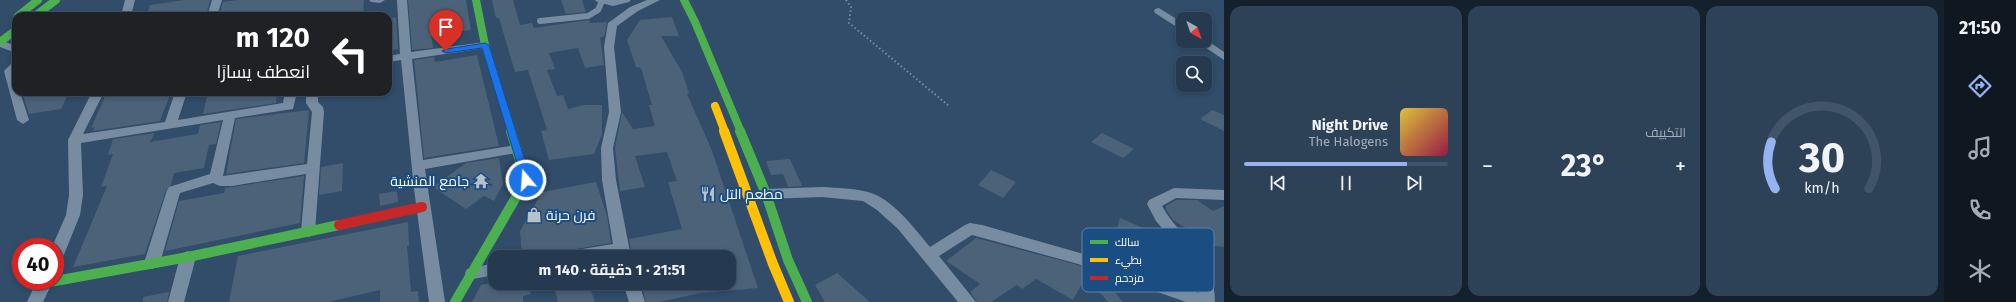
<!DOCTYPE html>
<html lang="ar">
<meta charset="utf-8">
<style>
:root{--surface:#253a50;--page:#2d4157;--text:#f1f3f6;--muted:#a3adb7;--line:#425467;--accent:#95b2f1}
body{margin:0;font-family:"Fira Sans",Cairo,sans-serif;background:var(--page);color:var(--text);direction:rtl;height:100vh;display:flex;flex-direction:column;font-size:15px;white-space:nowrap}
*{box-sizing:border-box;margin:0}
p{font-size:13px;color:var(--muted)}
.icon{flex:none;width:22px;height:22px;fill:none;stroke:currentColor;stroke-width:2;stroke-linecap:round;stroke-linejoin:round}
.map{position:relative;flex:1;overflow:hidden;direction:ltr}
.details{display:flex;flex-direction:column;gap:6px;padding:6px;background:#14202c;width:720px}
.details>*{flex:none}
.hud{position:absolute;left:12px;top:12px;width:380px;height:84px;border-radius:12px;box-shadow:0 2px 6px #0003,0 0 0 1px var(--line);direction:rtl;background:#202124;color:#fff;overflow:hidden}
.needle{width:26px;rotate:140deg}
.tools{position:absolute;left:1176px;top:12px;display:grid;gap:8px}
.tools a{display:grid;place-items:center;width:36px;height:36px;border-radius:8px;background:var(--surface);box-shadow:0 2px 6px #0003,0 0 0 1px var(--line);font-size:20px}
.speed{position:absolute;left:12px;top:238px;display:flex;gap:8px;font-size:20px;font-weight:700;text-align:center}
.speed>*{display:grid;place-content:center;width:52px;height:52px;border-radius:50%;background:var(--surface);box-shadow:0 2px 6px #0003,0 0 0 1px var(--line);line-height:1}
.speed .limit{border:6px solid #d22;background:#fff;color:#111}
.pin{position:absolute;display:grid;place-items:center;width:34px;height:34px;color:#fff;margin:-41px -17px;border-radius:50% 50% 50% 0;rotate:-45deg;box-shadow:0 0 4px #0007}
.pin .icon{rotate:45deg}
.me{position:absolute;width:44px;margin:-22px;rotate:342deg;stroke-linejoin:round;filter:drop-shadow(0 0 3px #0008)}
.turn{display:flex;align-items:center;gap:14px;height:84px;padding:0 16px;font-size:18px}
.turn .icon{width:52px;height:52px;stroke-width:2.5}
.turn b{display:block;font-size:28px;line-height:34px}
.big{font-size:30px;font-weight:700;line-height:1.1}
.details .tile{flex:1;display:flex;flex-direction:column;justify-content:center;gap:6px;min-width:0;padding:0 14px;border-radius:12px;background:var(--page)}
.details .dial{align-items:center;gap:0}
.dial svg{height:104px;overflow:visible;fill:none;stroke:var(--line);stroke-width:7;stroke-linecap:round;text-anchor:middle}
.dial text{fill:var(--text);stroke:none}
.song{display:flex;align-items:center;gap:12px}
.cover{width:48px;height:48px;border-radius:6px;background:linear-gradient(135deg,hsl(50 70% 55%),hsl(340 70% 35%))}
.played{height:4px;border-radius:2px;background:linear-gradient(90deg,var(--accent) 80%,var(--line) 80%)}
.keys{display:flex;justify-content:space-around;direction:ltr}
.heat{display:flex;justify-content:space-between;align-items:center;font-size:22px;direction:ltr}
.details .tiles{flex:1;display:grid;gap:6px;grid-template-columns:repeat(3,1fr)}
.trip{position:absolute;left:488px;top:250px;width:248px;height:40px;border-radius:12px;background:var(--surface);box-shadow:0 2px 6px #0003,0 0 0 1px var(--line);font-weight:700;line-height:40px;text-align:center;direction:rtl}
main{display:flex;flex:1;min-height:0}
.tab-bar{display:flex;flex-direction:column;width:72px;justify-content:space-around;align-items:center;background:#0f1720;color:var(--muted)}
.tab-bar .icon{width:28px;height:28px}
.tab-bar .on{color:var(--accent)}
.tab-bar b{font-size:18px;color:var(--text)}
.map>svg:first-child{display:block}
</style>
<main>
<nav class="tab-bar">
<b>21:50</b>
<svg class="icon on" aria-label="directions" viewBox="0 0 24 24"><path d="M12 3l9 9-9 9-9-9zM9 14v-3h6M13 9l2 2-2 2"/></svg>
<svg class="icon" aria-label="music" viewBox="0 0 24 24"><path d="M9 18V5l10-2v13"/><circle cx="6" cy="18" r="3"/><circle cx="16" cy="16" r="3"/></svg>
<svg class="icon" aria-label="phone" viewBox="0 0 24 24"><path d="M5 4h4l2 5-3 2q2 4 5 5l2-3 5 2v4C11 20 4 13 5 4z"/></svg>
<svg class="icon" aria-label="climate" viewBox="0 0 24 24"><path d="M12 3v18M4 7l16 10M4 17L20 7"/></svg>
</nav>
<section class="details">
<div class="tiles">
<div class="tile dial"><svg viewBox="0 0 100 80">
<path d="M14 69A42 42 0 1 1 86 69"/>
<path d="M14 69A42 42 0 0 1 11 33" stroke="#95b2f1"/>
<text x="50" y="56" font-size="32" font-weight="700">30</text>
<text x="50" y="72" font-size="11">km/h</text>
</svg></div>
<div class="tile"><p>التكييف</p>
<div class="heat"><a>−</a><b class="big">23°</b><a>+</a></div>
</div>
<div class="tile">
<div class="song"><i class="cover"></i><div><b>Night Drive</b><p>The Halogens</p></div></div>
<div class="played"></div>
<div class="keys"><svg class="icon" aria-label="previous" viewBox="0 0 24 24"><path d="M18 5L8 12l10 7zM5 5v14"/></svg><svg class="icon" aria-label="pause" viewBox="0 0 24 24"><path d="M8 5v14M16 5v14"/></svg><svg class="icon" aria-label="next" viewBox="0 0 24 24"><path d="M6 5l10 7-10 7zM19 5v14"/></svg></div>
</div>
</div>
</section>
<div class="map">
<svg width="1224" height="302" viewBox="0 0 1224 302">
<rect width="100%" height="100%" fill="#314d6a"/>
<g fill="#4b6279">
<path d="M184 0H210L206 16H146L150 5Z"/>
<path d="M237 0H364L363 16H242L244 12 219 15 223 2Z"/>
<path d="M408 0H466L471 30 431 35 433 48 412 50Z"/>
<path d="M492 0H513L520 25 532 23 534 28 589 20 590 23 607 22 605 34 603 37H600L604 65 585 68 578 48 549 53 555 69 547 70 557 96 563 95 568 109 584 105H602V134L594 154 549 160 541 131 547 130 528 70 515 72 499 18H496Z"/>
<path d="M561 0H582L586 12 566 14Z"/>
<path d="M396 17 398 49 388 51V19Z"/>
<path d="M672 17 679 36H661L682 72 689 93 687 94 711 148 758 288 700 293 660 302H646L641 283H729V257H632L629 239 682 229 668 182 677 181 667 152 635 156 645 187 620 191 615 148 622 112 633 129 655 126 649 105H652L641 68 636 67 627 40 640 20Z"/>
<path d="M477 55 499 146 424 158 414 60 434 57 435 62Z"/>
<path d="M22 92H69L61 109 29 114Z"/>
<path d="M107 92H171L160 121 93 131 95 127 91 128Z"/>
<path d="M208 92H277L276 103 203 114Z"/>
<path d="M309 110 304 163 226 174 236 119Z"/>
<path d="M1212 110 1224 115V131L1200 119Z"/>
<path d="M221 122 216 144 209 145 204 168 174 173 171 185 166 190 145 254 73 267 107 186 101 187 113 154 108 155 113 139 155 133 150 142 198 134 200 125Z"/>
<path d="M1102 133 1134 149 1123 158 1091 142Z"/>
<path d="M499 158 503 184 494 201 484 196 466 209 433 187 466 163Z"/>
<path d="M790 159 802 186 788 187 783 174 771 175 766 161Z"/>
<path d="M343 163 342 191 319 195 321 167Z"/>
<path d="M991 170 1016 182 1003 198 978 185Z"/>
<path d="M304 176 300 223 165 251 179 201 224 193 225 188Z"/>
<path d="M596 182 607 216 611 243 570 250 563 254 545 257H522L520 231 542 192Z"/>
<path d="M397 191 398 202 380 206 379 194Z"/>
<path d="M1176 200H1197L1213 211 1224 206V247L1215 246 1173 220 1166 209V206Z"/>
<path d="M1120 218 1148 230 1145 243 1116 231Z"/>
<path d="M408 222 409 246H407L411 292 418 291 419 302H380V290L328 302H229L238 256Z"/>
<path d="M976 238 1078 265 1090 270 1073 300 1036 279 1022 289 1017 285 991 302H977L970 292 980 284 946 261Z"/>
<path d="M837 273 870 302H825L815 285Z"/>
<path d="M1105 280 1123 302H1108L1091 282Z"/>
<path d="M495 282 528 283 531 294 523 296V302H472L481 285Z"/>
<path d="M553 283H588L595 302H558Z"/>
<path d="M169 292 167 302H143V297Z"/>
</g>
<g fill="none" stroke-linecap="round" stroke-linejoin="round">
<path stroke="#778ca0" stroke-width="2" stroke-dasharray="1.5 2.5" stroke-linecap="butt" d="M846 0 851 7 849 23 949 106"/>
<path stroke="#778ca0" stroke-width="6" d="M540 21 588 16 598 10 602 1"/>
<g fill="#778ca0" fill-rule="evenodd">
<path d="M125 0H135L131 16H121Z"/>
<path d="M212 0H222L217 16H207Z"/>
<path d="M369 0H385L380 3 371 2Z"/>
<path d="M397 0H407L411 52 485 42 490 45 485 48 412 59 423 160 516 145 521 146 522 149 521 152 516 153 425 169 445 302H429L414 189 401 60 388 62V56L400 54Z"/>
<path d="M595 0H631L629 2 613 6 597 2Z"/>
<path d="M647 0H660L638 11 617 26 614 47 621 112 613 148 616 180 631 257H562L565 253 570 251 613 244 602 180 601 148 609 112 604 47 608 23 630 7Z"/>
<path d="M1159 8 1183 23V31L1155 13 1154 11 1155 9Z"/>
<path d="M1205 39 1224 52V60L1196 41H1205Z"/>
<path d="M0 40 16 46V53L0 47Z"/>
<path d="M16 62V92H20L29 120 23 124 17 120 4 71 12 63Z"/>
<path d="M92 92H104L83 134 165 122 175 92H187L178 120 283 103 285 92H297L293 109 235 118 223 176 307 164 312 112 306 103V92H318V102L323 107 324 112 315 231 313 235 308 237 303 235 301 231 306 174 232 186H220L213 183 180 193 160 263 157 267 152 269 147 267 144 263 167 190 169 187 210 174 223 120 81 143 83 195 80 215 63 257 60 261 55 263V247H52L66 215 69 195 68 140Z"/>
<path d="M822 187C837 188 854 188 868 192 892 198 915 229 930 247L965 225 970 223 982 225 1080 253 1199 293 1195 270 1191 262 1156 221 1147 204 1149 200 1174 188 1224 190V200L1176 198 1162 206C1185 246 1214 247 1215 302H1186L1078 264 972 235 939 256 976 302H958L898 229 877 210 863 201 822 197 766 199 761 198 759 194 761 190 766 189Z"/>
<path d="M188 251 193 253 196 257 184 302H168L180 257 183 253Z"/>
<path d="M495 263V275L473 279 467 277 465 273 467 269Z"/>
<path d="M37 281H53L43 302H27Z"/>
<path d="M623 283H639L645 302H629Z"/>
</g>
<g stroke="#4caf50" stroke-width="8">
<path d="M476 0 485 45 512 132"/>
<path d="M684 0 695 22 741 132"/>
<path d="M18 16 38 0"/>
<path d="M35 16 56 0"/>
<path d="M0 42 16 30"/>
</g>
<g stroke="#4caf50" stroke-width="10">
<path d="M740 131 766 194 788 260 807 302"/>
<path d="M44 283 188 257 339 225"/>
<path d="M455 302 526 180 511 131"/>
</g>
<path stroke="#ffc107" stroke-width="8" d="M715 106 725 132"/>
<path stroke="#ffc107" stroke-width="10" d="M724 131 773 264 789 302"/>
<path stroke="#c62828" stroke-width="10" d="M339 225 422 207"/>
</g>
<path fill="#1a73e8" stroke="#114b97" d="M485 43 489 45 531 180 530 182 526 183 522 180 482 48 446 53 442 51 446 49Z"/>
<defs>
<g id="temple-bare" transform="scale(1.2)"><path d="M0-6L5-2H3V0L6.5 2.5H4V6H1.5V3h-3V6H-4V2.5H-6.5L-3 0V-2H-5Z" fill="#b7c1cb" stroke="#1a4d81" stroke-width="2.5" paint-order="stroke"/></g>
<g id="restaurant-bare" transform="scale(1.2)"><path d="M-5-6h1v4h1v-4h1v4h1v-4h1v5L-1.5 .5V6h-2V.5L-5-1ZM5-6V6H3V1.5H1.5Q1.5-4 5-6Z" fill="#b7c1cb" stroke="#1a4d81" stroke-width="2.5" paint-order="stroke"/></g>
<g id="shop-bare" transform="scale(1.2)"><path d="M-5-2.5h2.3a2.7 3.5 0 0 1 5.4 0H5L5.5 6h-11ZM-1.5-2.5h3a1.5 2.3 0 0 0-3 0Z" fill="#b7c1cb" stroke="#1a4d81" stroke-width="2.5" paint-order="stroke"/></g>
</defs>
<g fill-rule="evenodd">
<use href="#temple-bare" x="481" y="181"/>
<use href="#restaurant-bare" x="708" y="194"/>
<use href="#shop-bare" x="534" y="215"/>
</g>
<g text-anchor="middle" stroke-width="4" stroke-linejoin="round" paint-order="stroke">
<g font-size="14" fill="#fff" stroke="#1a4d81" text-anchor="start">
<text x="469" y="186" text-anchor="end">جامع المنشية</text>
<text x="720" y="199">مطعم التل</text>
<text x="546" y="220">فرن حرنة</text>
</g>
</g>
<rect x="1082" y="228" width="132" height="64" rx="6" fill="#1a4d81" stroke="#5f82a7" stroke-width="1"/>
<rect x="1090" y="240" width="18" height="4" fill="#4caf50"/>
<rect x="1090" y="258" width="18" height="4" fill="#ffc107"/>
<rect x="1090" y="276" width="18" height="4" fill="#c62828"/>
<g font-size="11" fill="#fff">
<text x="1115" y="246">سالك</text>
<text x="1115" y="264">بطيء</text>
<text x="1115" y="282">مزدحم</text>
</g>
</svg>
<div class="tools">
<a><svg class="needle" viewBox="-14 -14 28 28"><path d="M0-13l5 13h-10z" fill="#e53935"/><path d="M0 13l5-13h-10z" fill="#a3adb7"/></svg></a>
<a><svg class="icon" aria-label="search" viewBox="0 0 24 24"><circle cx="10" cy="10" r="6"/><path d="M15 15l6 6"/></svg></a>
</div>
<div class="speed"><div class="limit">40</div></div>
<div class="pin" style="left:446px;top:51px;background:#d93025"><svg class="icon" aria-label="arrive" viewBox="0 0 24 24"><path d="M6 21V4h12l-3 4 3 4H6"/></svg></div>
<svg class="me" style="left:526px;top:180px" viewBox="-20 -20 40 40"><circle r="17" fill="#1a73e8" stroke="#fff" stroke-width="3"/><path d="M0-11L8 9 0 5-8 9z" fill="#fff"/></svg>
<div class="trip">21:51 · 1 دقيقة · 140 m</div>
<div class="hud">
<div class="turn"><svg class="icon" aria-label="left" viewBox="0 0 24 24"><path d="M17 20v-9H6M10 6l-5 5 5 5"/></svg><div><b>120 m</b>انعطف يسارًا</div></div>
</div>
</div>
</main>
